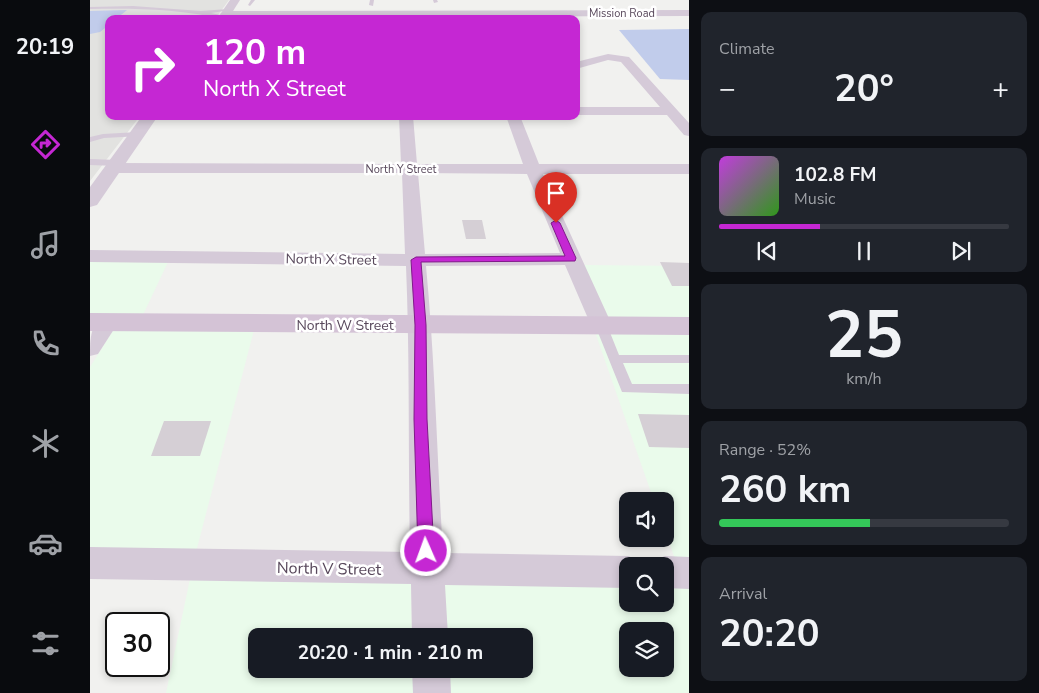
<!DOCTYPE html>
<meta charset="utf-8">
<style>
:root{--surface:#171b24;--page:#20242c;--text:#f1f3f6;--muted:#9ea1a6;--line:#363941;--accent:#c527d3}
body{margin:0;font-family:"Nunito Sans",sans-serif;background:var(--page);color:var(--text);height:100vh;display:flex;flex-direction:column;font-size:19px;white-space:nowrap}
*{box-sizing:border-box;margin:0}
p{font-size:16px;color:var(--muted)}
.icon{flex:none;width:28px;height:28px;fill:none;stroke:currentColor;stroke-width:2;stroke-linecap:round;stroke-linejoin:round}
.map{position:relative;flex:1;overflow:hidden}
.panel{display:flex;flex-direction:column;gap:12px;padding:12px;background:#0d0f14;width:350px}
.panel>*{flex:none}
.guide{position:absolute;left:15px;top:15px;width:475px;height:105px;border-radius:10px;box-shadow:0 2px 8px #0003;background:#c527d3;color:#fff;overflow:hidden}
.fabs{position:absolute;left:529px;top:492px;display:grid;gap:10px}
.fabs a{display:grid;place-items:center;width:55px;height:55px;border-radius:10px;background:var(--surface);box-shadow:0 2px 8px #0003;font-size:25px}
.speed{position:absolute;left:15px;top:612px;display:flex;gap:10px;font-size:25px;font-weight:700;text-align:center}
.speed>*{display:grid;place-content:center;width:65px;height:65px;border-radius:50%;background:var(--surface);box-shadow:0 2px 8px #0003;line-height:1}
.speed .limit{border:2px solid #111;border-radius:8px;background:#fff;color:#111}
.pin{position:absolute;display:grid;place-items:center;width:42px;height:42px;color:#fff;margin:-51px -21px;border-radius:50% 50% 50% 0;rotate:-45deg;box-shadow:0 0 5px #0007}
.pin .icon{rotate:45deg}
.me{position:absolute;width:55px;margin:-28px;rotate:358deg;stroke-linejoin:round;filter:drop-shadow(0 0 4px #0008)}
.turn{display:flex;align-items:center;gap:18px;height:105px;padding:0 15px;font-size:22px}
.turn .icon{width:65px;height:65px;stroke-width:2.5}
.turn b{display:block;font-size:35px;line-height:42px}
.big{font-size:38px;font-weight:700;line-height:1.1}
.panel .card{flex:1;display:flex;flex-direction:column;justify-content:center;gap:8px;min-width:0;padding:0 18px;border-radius:10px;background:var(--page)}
.panel .dial{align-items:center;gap:0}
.dial b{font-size:65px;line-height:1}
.song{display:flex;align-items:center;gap:15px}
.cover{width:60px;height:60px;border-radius:8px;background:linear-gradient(135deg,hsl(290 70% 55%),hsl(110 70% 35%))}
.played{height:5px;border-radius:2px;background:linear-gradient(90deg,var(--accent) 35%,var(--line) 35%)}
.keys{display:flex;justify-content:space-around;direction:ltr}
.heat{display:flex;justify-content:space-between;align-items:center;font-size:28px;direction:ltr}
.charge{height:8px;border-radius:4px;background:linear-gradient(90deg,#34c759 52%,var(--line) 0)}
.trip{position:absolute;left:158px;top:628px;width:285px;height:50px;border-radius:10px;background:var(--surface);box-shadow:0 2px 8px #0003;font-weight:700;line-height:50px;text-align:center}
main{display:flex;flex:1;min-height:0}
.menu{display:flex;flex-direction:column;width:90px;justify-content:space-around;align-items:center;background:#090b0e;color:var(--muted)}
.menu .icon{width:35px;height:35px}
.menu .current{color:var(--accent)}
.menu b{font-size:22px;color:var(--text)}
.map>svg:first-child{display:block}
</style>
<main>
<nav class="menu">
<b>20:19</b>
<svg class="icon current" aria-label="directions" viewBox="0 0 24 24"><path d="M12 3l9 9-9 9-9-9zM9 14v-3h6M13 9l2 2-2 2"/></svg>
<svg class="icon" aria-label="music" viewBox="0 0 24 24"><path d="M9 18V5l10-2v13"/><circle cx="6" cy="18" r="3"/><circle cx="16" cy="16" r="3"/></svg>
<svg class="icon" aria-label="phone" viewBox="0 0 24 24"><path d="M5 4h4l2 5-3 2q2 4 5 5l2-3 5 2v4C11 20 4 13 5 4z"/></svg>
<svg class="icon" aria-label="climate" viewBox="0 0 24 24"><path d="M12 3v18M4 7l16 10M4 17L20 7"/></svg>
<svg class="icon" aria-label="car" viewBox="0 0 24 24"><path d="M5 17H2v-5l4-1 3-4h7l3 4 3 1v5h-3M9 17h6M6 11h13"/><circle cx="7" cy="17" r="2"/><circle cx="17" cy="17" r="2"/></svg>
<svg class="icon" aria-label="filters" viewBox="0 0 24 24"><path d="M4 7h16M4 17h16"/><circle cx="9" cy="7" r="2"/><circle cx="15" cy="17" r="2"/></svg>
</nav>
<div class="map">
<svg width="599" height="693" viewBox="0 0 599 693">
<rect width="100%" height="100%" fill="#f1f1ef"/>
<g fill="#eafbeb" fill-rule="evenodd">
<path d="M0 261 78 262 52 317 0 316Z"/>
<path d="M494 265 599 266V320L519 319Z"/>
<path d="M24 329 164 330 106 552 0 550V367Z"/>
<path d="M505 332 599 333V559H585L575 531V501H564Z"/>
<path d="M100 579 321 583 322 636H166V669H323V693H76Z"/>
<path d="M354 584 537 586 538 604H575V586H599V693H361L359 669H434V636H357ZM538 631H575V669H538Z"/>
</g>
<path fill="#e2e2e0" d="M0 0H139L125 19H19V116H50L0 181Z"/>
<g fill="#c1cceb">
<path d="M37 10 26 19H19V25L10 32 0 34V11Z"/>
<path d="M599 29V80L570 79 529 30Z"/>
</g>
<g fill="#d5cfd5">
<path d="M372 220H392L396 239H376Z"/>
<path d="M570 262 599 263V286H582Z"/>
<path d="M548 414 599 415V448L559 447Z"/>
<path d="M74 421H121L110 456H61Z"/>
</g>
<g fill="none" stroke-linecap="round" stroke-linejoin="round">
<g fill="#d5cad8" fill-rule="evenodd">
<path d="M161 0H165L160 6 158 5Z"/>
<path d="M280 0H284L283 6 279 5Z"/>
<path d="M343 0H347L348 2 344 3Z"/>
<path d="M43 6 111 11 138 9 140 10 121 13 135 16 133 19C90 9 44 8 0 9V7Z"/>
<path d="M48 132 52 134 51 136 14 138 0 142V137L13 134Z"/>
<path d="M0 159 27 160 31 163 27 166 0 165Z"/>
<path d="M511 321 517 325 529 355H599V363H533L542 384H599V394L532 392 505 325Z"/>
</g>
<g fill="#d5cad8" fill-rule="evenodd">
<path d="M599 10V16L135 17 130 14 135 11Z"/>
<path d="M518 54 539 57 599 123V136L594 135 577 115H486V107H570L531 62 518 60 486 69V62Z"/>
<path d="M309 116H323L327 164H433L416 116H430L449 164H599V174H453L522 325 519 330 511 332 503 330 475 265 336 266C345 361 347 457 353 553L538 556 550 561 552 566H538V588L355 585 358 636H322L321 584 0 579V547L320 552C318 457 320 361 316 266L0 262V250L315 254 312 173H24L18 171 16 168 18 165 24 163 311 164ZM328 173 437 174 470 253 335 254Z"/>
<path d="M17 316 25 318 28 323 8 354 0 356C0 339 0 321 17 316Z"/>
<path d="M575 556 599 557V589L575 588V566H561L563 561Z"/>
<path d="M322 669H360L361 693H323Z"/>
</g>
<g fill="#d5cad8" fill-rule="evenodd">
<path d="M140 0H150L138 19H127Z"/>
<path d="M52 116H68L7 205 0 207V187Z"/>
</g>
<path fill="#d4c3d6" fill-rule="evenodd" d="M0 313 599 317V335L0 331Z"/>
</g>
<path fill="#c527d3" stroke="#801989" d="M466 220 470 223 486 258 485 261 331 262 336 325 337 419 344 551 342 556 336 558 331 556 328 551 324 419 325 325 321 260 326 257 475 256 461 223Z"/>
<g text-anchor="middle" stroke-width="5" stroke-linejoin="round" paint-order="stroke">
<g font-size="11" fill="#58485b" stroke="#fff">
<text x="532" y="17">Mission Road</text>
<text x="311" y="173">North Y Street</text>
</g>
<g font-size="14" fill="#58485b" stroke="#fff">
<text transform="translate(241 259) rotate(1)" y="5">North X Street</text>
<text x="255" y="330">North W Street</text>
</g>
<g font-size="16" fill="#58485b" stroke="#fff">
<text transform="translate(239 568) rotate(1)" y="6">North V Street</text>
</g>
</g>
</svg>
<div class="fabs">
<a><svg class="icon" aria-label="sound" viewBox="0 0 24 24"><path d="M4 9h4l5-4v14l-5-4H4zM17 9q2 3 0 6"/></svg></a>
<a><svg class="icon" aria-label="search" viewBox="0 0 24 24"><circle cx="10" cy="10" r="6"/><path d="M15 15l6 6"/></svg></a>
<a><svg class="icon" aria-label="layers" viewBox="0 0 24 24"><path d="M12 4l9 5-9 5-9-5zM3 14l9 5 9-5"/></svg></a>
</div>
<div class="speed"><div class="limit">30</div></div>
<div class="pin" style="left:466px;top:223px;background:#d93025"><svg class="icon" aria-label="arrive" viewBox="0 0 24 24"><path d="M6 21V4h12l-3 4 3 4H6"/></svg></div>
<svg class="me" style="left:336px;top:551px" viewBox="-20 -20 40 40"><circle r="17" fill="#c527d3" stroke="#fff" stroke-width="3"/><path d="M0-11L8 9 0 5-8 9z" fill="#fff"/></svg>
<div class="trip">20:20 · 1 min · 210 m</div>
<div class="guide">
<div class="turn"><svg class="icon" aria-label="right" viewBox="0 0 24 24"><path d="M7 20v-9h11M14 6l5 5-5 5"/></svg><div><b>120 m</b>North X Street</div></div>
</div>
</div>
<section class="panel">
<div class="card"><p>Climate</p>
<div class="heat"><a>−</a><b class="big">20°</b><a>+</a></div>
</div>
<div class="card">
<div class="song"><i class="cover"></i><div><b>102.8 FM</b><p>Music</p></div></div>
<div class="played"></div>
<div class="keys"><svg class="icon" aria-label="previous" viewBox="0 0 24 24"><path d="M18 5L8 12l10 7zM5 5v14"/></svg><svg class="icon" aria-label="pause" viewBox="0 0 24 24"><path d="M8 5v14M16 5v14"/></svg><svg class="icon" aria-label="next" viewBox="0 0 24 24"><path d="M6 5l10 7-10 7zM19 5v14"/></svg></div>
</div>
<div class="card dial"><b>25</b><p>km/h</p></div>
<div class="card"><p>Range · 52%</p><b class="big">260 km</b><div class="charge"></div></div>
<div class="card"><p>Arrival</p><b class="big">20:20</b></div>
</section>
</main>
